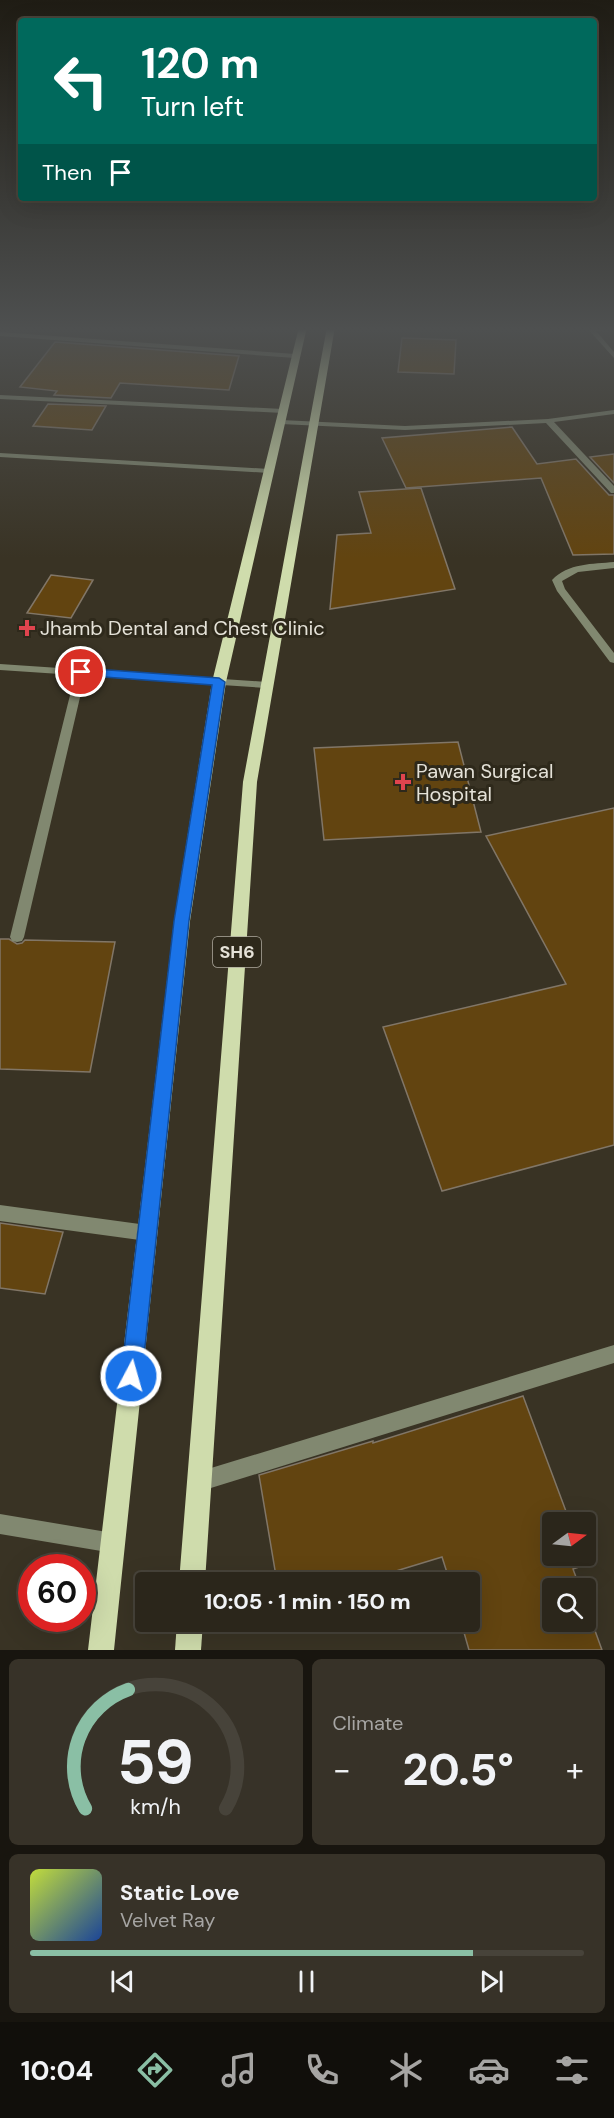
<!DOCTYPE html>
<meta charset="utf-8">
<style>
:root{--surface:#2b261b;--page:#373228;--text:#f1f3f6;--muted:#a6a5a3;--line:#47433a;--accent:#8abfa5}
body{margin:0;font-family:"DM Sans",sans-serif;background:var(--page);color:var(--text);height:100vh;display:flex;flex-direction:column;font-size:22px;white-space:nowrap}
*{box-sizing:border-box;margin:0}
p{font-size:20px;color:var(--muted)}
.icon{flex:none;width:33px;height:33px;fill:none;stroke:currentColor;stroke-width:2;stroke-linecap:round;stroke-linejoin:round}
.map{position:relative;height:1650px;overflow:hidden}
.sheet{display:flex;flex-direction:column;gap:9px;padding:9px;background:#18150f;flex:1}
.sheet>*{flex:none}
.guide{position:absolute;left:18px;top:18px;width:579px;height:183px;border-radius:6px;box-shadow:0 6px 24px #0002,0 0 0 2px var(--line);background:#00695c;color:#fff;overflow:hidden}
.needle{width:39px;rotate:75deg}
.fabs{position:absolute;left:542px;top:1512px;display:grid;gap:12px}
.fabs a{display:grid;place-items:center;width:54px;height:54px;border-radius:6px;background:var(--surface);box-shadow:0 6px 24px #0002,0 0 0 2px var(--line);font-size:30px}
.speed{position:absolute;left:18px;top:1554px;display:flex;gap:12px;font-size:30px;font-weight:700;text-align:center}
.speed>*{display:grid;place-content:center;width:78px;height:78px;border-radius:50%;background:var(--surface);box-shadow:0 6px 24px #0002,0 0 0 2px var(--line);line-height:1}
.speed .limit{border:9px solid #d22;background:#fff;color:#111}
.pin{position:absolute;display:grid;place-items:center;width:51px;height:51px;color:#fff;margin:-26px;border:3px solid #fff;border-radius:50%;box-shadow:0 2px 6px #0007}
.me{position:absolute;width:66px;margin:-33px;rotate:6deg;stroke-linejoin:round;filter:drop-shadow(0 0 4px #0008)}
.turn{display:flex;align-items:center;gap:21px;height:126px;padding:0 24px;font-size:27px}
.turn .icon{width:78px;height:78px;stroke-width:2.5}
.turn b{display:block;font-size:42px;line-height:51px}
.then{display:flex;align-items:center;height:57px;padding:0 24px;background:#0003;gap:12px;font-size:22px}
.big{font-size:45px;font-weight:700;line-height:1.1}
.sheet .widget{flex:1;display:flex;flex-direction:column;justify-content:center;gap:9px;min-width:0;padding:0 21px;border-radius:9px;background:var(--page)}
.sheet .dial{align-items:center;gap:0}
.dial svg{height:156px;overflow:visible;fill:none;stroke:var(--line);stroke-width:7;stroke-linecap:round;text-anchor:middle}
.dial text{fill:var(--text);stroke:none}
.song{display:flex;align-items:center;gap:18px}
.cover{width:72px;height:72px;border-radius:9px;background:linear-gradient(135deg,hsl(70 70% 55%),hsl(220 70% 35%))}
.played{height:6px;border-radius:3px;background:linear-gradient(90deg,var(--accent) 80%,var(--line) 80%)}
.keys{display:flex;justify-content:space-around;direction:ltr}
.heat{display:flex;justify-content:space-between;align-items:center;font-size:33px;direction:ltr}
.sheet .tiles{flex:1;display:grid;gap:9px;grid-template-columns:1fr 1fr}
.widget:last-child{grid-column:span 2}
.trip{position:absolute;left:135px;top:1572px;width:345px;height:60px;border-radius:6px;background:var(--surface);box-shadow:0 6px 24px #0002,0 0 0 2px var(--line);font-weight:700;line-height:60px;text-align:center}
.dock{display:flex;height:96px;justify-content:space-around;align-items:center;background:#110f0b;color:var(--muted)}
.dock .icon{width:42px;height:42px}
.dock .active{color:var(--accent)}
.dock b{font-size:27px;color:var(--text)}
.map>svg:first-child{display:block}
</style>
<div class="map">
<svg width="614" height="1650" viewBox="0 0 614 1650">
<rect width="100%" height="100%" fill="#393324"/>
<g fill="#624410" stroke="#817667" stroke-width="1.5">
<path d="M402 338 456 340 454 374 398 372Z"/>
<path d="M55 342 239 356 229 390 120 383 111 398 54 395 57 391 20 387Z"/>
<path d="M48 404 106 406 92 430 33 426Z"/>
<path d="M512 427 537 464 576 459 609 495H614V554L573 555 541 478 406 488 382 438Z"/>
<path d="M614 454V483L590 457Z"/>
<path d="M421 488 455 589 330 609 337 535 371 533 359 492Z"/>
<path d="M51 575 93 580 71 618 27 613Z"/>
<path d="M458 742 481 832 324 840 314 748Z"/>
<path d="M614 808V1145L442 1191 383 1027 566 984 486 836Z"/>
<path d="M0 939H9L17 944 22 943 25 940 115 942 90 1072 0 1069Z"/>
<path d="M0 1223 63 1232 45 1294 0 1288Z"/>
<path d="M523 1396 570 1522H552V1556H582L585 1565 573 1569 580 1588H552V1622H585V1603L602 1650H469L461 1622H470V1582H450L442 1557 360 1582H277L259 1475 373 1441V1443Z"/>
</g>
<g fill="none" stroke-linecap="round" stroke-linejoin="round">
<g fill="#818870" fill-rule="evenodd">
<path d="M586 327H614V329L596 331 614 352V358Z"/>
<path d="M0 332 295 354 298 356 295 358 0 336Z"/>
<path d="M0 395 283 409 287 411 283 413 0 399Z"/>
<path d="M614 410V414L554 422 614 486V493H611L546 423 405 430 281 424 277 422 281 420 405 426 548 419Z"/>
<path d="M0 453 269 469 273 471 269 473 0 457Z"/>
<path d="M614 562V568L578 572 562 581 565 589 614 653V663L610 662 557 591 552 580C568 563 593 564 614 562Z"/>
<path d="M0 664 267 682 272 685 267 688 85 676 24 937 22 941 17 942 12 941 10 937 75 675 0 670Z"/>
<path d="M0 1205 147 1225 153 1227 155 1233 153 1239 147 1241 0 1221Z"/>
<path d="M614 1345V1363L198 1492 191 1489 188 1482 191 1475 198 1472Z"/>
<path d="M0 1514 113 1533 120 1536 123 1543 120 1550 113 1553 0 1534Z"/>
</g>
<g fill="#cfdcac" fill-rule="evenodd">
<path d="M299 327H307L226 682 190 921 114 1650H88L174 921 212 682Z"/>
<path d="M327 327H335L257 782 205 1582H179L243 782Z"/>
<path d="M177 1622H203L201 1650H175Z"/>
</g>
</g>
<linearGradient id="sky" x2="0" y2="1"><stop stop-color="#1f1c14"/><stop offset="0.59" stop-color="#4e5050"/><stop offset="1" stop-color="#4e5050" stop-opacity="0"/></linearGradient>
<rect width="614" height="558" fill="url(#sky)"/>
<path fill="#1a73e8" stroke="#114b97" stroke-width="1.5" d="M81 668 219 678 225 682 189 921 142 1376 139 1383 131 1386 124 1383 121 1376 174 921 212 685 77 675V669Z"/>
<g fill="#e0444e" stroke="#2e291b" stroke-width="2">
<path d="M24 619h6v6h6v6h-6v6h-6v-6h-6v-6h6z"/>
<path d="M400 773h6v6h6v6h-6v6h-6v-6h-6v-6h6z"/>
</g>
<g text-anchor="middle" stroke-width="6" stroke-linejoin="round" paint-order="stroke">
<rect fill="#2e291b" stroke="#aeaa9f" stroke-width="1.5" x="213" y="937" width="48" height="30" rx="4.5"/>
<g font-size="18" font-weight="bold" fill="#e5e2d8">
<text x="237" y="958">SH6</text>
</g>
<g font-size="20" fill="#e5e2d8" stroke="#2e291b" text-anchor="start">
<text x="40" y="635">Jhamb Dental and Chest Clinic</text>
<text x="416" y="778">Pawan Surgical<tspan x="416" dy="23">Hospital</tspan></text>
</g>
</g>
</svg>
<div class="fabs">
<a><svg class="needle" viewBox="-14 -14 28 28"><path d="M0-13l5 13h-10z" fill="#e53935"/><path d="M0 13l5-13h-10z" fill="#a6a5a3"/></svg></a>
<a><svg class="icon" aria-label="search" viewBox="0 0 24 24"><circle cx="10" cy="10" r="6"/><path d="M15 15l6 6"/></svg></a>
</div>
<div class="speed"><div class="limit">60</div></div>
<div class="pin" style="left:81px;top:672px;background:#d93025"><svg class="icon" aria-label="arrive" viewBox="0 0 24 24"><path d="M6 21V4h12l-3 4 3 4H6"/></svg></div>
<svg class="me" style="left:131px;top:1376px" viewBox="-20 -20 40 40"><circle r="17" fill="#1a73e8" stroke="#fff" stroke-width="3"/><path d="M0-11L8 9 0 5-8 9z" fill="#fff"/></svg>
<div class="trip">10:05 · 1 min · 150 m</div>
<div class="guide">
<div class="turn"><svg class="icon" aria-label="left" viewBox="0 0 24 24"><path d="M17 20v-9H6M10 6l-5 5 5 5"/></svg><div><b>120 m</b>Turn left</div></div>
<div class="then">Then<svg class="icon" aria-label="arrive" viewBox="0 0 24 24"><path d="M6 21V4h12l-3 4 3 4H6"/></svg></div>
</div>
</div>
<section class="sheet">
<div class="tiles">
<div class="widget dial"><svg viewBox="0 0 100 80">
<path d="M14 69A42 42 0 1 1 86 69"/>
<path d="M14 69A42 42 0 0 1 36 8" stroke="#8abfa5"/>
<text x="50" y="56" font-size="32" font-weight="700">59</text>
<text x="50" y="72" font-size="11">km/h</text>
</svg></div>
<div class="widget"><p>Climate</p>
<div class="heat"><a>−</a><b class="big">20.5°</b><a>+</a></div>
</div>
<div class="widget">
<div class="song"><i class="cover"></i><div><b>Static Love</b><p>Velvet Ray</p></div></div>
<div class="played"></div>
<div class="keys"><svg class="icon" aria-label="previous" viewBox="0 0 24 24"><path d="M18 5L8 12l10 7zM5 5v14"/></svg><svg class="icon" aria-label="pause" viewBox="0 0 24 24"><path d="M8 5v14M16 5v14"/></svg><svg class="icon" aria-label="next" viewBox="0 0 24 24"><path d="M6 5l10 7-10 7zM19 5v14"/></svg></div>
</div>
</div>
</section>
<nav class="dock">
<b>10:04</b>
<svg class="icon active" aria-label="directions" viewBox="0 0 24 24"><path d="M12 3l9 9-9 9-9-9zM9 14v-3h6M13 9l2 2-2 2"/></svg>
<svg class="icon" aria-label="music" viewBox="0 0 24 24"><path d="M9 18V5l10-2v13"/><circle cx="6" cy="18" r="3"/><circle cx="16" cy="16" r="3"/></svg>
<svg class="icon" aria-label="phone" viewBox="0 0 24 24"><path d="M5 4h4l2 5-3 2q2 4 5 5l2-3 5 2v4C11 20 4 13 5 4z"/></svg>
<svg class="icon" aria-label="climate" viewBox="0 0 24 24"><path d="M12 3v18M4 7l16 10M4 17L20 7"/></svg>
<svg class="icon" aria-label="car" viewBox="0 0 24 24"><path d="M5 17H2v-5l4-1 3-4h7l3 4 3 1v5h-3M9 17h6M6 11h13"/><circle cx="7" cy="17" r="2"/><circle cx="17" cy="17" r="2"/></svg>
<svg class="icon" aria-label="filters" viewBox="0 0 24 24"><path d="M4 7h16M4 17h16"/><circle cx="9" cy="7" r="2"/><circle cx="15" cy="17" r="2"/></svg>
</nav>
